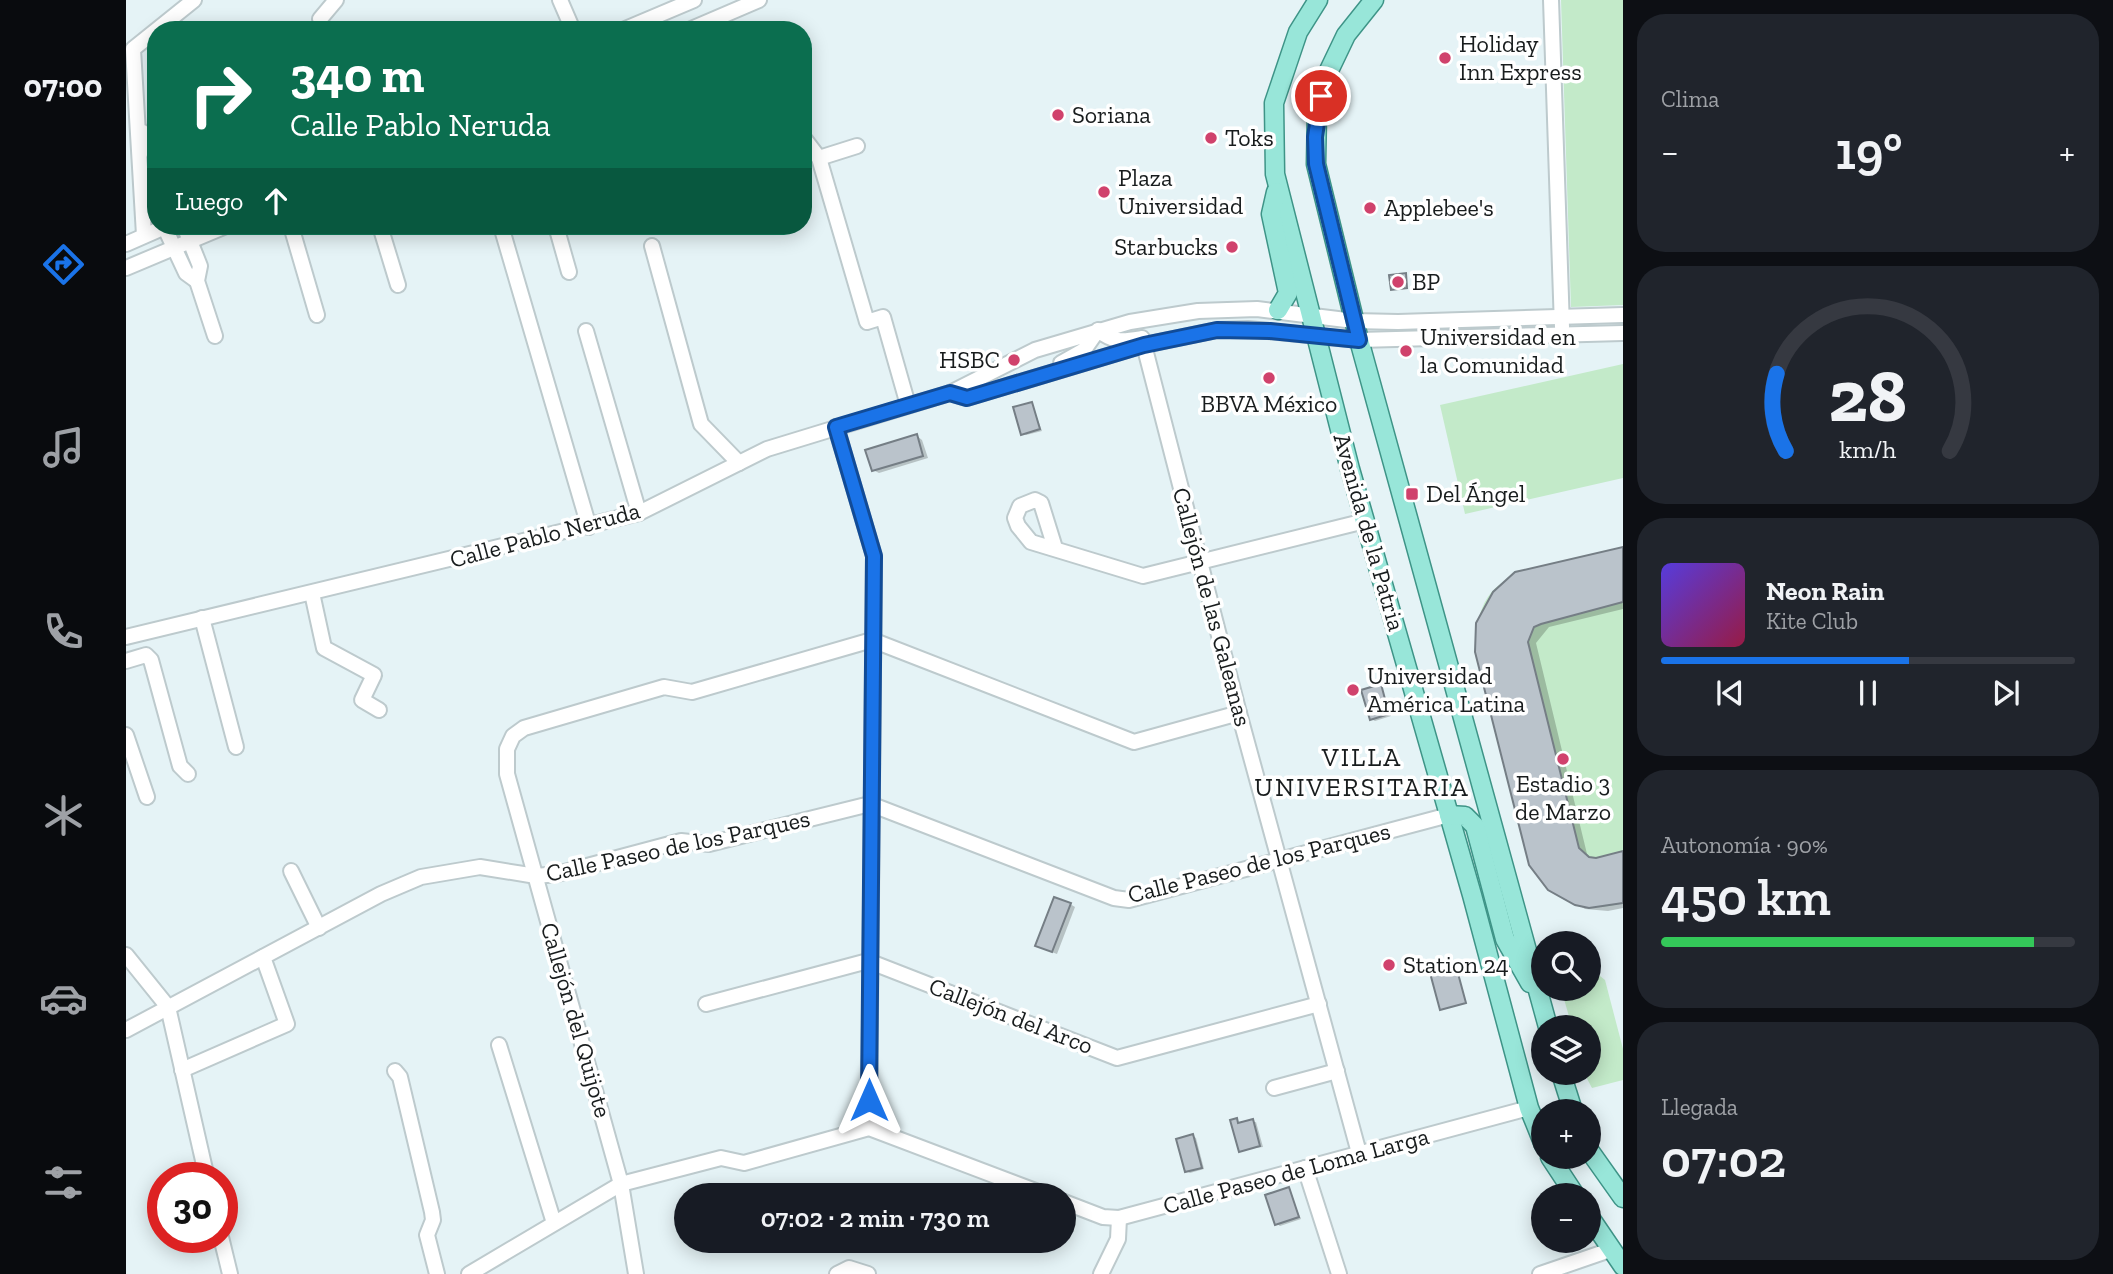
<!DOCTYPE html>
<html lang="es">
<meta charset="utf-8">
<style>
:root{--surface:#171b24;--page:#20242c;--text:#f1f3f6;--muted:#9ea1a6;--line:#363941;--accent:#1a73e8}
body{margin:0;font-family:"Zilla Slab",serif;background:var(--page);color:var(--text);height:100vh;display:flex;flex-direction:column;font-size:26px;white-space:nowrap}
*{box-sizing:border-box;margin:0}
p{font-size:23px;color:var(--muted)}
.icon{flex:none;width:38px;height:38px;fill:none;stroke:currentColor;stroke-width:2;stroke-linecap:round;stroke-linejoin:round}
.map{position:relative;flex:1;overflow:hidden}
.drawer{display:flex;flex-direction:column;gap:14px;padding:14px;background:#0d0f14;width:490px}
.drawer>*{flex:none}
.banner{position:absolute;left:21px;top:21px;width:665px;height:214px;border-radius:28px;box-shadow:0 4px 18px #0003;background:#0b6e4f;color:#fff;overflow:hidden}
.fabs{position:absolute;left:1405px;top:931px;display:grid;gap:14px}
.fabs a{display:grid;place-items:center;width:70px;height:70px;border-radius:50%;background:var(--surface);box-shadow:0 4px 18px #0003;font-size:35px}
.speed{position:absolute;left:21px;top:1162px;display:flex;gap:14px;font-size:35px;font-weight:700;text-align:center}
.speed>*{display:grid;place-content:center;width:91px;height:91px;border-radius:50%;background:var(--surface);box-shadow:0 4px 18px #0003;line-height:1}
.speed .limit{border:10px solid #d22;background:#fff;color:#111}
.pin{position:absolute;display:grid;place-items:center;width:60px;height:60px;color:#fff;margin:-30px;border:4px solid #fff;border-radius:50%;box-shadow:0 2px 7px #0007}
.me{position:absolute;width:77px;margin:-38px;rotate:0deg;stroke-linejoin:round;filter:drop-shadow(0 0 5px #0008)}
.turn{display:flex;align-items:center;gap:24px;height:147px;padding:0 28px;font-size:32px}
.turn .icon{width:91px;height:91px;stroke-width:2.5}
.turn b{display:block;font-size:49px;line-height:60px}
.then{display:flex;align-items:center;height:66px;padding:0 28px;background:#0003;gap:14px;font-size:26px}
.big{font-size:52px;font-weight:600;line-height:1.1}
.drawer .card{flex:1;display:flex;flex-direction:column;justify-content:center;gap:10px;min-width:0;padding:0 24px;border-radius:28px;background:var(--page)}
.drawer .dial{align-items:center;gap:0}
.dial svg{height:182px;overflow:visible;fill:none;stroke:var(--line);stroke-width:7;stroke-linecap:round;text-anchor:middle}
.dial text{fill:var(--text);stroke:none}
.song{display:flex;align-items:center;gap:21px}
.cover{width:84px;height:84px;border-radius:10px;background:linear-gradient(135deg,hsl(250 70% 55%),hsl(340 70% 35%))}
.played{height:7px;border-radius:4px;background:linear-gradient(90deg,var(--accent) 60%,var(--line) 60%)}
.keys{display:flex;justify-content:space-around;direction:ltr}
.heat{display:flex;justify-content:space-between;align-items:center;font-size:38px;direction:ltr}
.charge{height:10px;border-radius:5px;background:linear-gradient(90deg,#34c759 90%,var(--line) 0)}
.trip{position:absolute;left:548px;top:1183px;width:402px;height:70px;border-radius:35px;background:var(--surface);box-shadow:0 4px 18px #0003;font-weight:600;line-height:70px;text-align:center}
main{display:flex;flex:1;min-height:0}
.tab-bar{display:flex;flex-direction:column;width:126px;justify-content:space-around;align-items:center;background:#090b0e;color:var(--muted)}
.tab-bar .icon{width:49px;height:49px}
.tab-bar .selected{color:var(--accent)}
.tab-bar b{font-size:32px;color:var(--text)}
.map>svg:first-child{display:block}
</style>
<main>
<nav class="tab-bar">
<b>07:00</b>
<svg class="icon selected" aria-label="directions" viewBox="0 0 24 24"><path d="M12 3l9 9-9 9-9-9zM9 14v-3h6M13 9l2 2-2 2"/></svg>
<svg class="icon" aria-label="music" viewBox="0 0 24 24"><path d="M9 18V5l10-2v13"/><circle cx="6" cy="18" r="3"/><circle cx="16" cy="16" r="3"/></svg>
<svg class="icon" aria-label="phone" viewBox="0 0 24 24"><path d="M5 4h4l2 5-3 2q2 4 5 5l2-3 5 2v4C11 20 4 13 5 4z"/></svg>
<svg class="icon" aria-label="climate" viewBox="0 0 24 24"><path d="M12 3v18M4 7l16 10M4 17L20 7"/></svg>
<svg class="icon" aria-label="car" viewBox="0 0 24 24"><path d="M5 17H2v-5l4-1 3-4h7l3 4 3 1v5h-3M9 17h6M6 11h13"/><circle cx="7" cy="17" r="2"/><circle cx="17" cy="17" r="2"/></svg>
<svg class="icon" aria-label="filters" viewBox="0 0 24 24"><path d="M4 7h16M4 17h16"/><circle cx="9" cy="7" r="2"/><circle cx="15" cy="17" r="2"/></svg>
</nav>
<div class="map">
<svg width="1497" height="1274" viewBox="0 0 1497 1274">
<rect width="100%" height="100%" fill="#e5f3f6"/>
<g fill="#c3eac9">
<path d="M1435 0H1497V305L1445 307Z"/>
<path d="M1497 364V478L1339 514 1314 405Z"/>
<path d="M1497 547V903C1455 914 1427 902 1403 865L1349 652C1351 590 1371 577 1429 563 1451 558 1474 552 1497 547Z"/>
<path d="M1474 976 1479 980 1497 1049V1080L1466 1088 1458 1073H1463V1027H1446L1436 992 1438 989H1463V979Z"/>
</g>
<g fill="#0003">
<path d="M906 404 916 431 900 435 897 433Z"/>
<path d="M791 436 796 440 802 458 753 473 747 470Z"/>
<path d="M1497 548V609L1423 627 1410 643 1461 854 1466 859 1497 853V908L1482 911 1459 909 1423 888 1352 624 1357 611 1381 580Z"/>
<path d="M1255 686 1265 716 1249 721 1245 719Z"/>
<path d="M944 904 949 907 931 954 917 949Z"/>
<path d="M1111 1120 1114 1124 1130 1122 1137 1147 1114 1150Z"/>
<path d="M1067 1136 1070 1138 1078 1169 1064 1173 1060 1171Z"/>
<path d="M1162 1189 1175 1219 1154 1226 1151 1224Z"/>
</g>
<g fill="#bac3cb" stroke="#757e85" stroke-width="2">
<path d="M1280 273 1281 288 1265 290 1263 275Z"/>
<path d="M906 402 914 429 895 435 887 407Z"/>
<path d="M791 434 797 456 746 471 739 450Z"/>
<path d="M1497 547V602L1415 624 1408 627 1402 642 1453 848 1463 857 1470 858 1497 851V903L1463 908 1449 905 1422 890 1403 865 1349 652 1350 623 1367 592 1389 572Z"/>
<path d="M1255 684 1263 714 1244 720 1235 690Z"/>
<path d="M928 897 945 903 926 952 909 946Z"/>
<path d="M1330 966 1340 1003 1314 1010 1304 973Z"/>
<path d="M1111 1118 1112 1123 1127 1119 1134 1146 1113 1152 1104 1120Z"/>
<path d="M1067 1134 1076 1168 1059 1172 1050 1139Z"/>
<path d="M1163 1187 1173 1217 1149 1225 1139 1195Z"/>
</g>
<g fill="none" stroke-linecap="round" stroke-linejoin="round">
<g stroke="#bdcacd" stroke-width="18">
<g id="minor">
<path d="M434 0 447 30"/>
<path d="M1425 0 1436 327"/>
<path d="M194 19 210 0"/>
<path d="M497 30 568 0"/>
<path d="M563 30 633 0"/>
<path d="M17 132 30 160"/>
<path d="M677 137 693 158"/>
<path d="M731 146 693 158 741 322 757 317 782 405"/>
<path d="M20 182 30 203"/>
<path d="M38 226 60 273 71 281"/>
<path d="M58 226 74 266 71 281 89 336"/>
<path d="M165 226 191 315"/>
<path d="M254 226 272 285"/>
<path d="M375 226 463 527"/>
<path d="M430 226 443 272"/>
<path d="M18 235 7 49 68 0"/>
<path d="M0 244 41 226"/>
<path d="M526 246 575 424 613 463"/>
<path d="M0 268 100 226"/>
<path d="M460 331 513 513"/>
<path d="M1018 345 1113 713 1233 1153"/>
<path d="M935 363 958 350 972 330C988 343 997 341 1016 338"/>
<path d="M824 393 841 398 1018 345 1091 330 1122 329 1233 340 1497 333"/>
<path d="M710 427 748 556 743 1128"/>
<path d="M929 548 915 503 909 500 894 506 889 518 892 526 905 542 1017 576 1239 521"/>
<path d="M186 593 198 648 248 675 236 700 253 710"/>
<path d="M76 618 110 747"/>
<path d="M0 637 513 513 641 449 824 393 909 350 1004 322 1072 311 1131 309 1228 321 1272 322 1497 315"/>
<path d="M0 661 20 655 25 660 54 766 62 774"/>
<path d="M0 735 21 797"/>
<path d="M165 871 193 928"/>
<path d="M0 955 42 1007 81 1178"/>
<path d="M580 1004 742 961 991 1058 1193 1004"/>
<path d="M0 1030 255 894 295 877 354 867 410 876 431 874 555 841 583 844 744 804 988 898 1003 900 1323 815"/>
<path d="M373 1045 428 1223"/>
<path d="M56 1070 161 1024 137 957"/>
<path d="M269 1071 274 1077 306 1212 307 1220 301 1235 311 1274"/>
<path d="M1148 1088 1211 1071"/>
<path d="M1179 1168 1213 1274"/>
<path d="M938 1202 977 1217 993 1218 1403 1108"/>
<path d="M95 1237 104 1274"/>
<path d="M343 1274 495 1184 595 1158 618 1163 743 1128 920 1195"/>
<path d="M510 1274 495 1184 381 774V749L387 736 398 728 538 687 566 692 746 640 1008 742 1113 713"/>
<path d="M711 1274 723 1268 742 1274"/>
<path d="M975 1274 992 1239 993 1218"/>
<path d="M1414 1274 1487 1249"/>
</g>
</g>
<g stroke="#3e9487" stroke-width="21">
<g id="major">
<path d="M1192 0 1172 32 1148 103 1149 174 1224 469 1346 895 1403 1108 1418 1145"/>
<path d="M1248 0 1220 35 1198 81 1191 111 1190 164 1233 340 1422 1027"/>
<path d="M1150 192 1145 214 1162 293 1152 310"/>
<path d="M1323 815 1339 816 1349 826 1379 939 1404 983"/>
<path d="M1435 1073 1447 1111"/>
<path d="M1463 1150 1497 1198"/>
<path d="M1424 1157 1449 1195"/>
<path d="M1463 1216 1497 1266"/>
</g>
</g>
<use href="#minor" stroke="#fff" stroke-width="14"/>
<use href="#major" stroke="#98e6d9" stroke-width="18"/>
</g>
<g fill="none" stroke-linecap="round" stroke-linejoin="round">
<g stroke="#114b97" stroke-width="18">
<path id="route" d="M743 1100 748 556 710 427 824 393 841 398 1018 345 1091 330 1144 331 1233 340 1190 164 1189 137 1195 96"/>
</g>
<use href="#route" stroke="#1a73e8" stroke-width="12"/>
</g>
<g fill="#d0426c" stroke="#fff" stroke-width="2.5">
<circle cx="1319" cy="58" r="7"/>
<circle cx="932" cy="115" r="7"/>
<circle cx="1085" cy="138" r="7"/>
<circle cx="978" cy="192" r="7"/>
<circle cx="1244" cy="208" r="7"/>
<circle cx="1106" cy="247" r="7"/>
<circle cx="1272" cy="282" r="7"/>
<circle cx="1280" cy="351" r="7"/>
<circle cx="888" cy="360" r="7"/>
<circle cx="1143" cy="378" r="7"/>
<rect x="1279" y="487" width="14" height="14" rx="3.5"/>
<circle cx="1227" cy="690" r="7"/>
<circle cx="1437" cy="759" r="7"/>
<circle cx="1263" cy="965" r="7"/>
</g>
<g text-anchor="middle" stroke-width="7" stroke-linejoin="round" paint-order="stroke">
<g font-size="24" fill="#181c1d" stroke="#fff" text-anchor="start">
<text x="1333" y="52">Holiday<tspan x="1333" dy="28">Inn Express</tspan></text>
<text x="946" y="123">Soriana</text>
<text x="1099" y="146">Toks</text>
<text x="992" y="186">Plaza<tspan x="992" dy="28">Universidad</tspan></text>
<text x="1258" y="216">Applebee's</text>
<text x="1092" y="255" text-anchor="end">Starbucks</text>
<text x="1286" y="290">BP</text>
<text x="1294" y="345">Universidad en<tspan x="1294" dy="28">la Comunidad</tspan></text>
<text x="874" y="368" text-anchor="end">HSBC</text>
<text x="1143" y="412" text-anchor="middle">BBVA México</text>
<text x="1300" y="502">Del Ángel</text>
<text x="1241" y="684">Universidad<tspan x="1241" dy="28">América Latina</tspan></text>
<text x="1437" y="792" text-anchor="middle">Estadio 3<tspan x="1437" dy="28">de Marzo</tspan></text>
<text x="1277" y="973">Station 24</text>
</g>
<g font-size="24" fill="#181c1d" stroke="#fff">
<text transform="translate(1243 532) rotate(74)" y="8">Avenida de la Patria</text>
<text transform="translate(419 535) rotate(-15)" y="8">Calle Pablo Neruda</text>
<text transform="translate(1086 607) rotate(75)" y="8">Callejón de las Galeanas</text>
<text transform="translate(552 846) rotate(-12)" y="8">Calle Paseo de los Parques</text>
<text transform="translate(1133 863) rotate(-14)" y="8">Calle Paseo de los Parques</text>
<text transform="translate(885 1016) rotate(21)" y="8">Callejón del Arco</text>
<text transform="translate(450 1020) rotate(74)" y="8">Callejón del Quijote</text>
<text transform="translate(1170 1171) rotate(-15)" y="8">Calle Paseo de Loma Larga</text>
</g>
<g font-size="26" letter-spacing="2" fill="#181c1d" stroke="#fff">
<text x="1236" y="766">VILLA<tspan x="1236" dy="30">UNIVERSITARIA</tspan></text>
</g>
</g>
</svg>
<div class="fabs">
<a><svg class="icon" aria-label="search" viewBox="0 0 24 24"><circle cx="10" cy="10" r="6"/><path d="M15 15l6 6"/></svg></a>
<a><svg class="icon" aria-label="layers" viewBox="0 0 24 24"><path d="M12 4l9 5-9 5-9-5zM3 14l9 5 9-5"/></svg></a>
<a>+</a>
<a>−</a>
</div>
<div class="speed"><div class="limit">30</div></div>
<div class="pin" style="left:1195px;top:96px;background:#d93025"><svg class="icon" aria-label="arrive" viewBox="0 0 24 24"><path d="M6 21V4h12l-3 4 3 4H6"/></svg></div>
<svg class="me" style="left:743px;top:1100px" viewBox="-20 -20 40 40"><path d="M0-17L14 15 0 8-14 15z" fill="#1a73e8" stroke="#fff" stroke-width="4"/></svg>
<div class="trip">07:02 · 2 min · 730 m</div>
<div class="banner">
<div class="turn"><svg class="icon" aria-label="right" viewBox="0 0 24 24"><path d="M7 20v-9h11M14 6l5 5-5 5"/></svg><div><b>340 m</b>Calle Pablo Neruda</div></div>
<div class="then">Luego<svg class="icon" aria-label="ahead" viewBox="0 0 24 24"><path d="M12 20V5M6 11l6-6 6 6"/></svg></div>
</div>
</div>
<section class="drawer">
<div class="card"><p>Clima</p>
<div class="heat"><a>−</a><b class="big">19°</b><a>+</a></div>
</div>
<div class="card dial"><svg viewBox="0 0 100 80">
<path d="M14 69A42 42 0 1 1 86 69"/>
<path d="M14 69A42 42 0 0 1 10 35" stroke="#1a73e8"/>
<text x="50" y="56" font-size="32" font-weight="700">28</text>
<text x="50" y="72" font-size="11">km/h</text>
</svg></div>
<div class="card">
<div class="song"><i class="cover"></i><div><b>Neon Rain</b><p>Kite Club</p></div></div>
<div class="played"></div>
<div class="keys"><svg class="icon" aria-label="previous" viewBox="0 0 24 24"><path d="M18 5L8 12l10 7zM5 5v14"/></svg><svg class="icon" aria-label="pause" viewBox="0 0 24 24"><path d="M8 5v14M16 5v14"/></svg><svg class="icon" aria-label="next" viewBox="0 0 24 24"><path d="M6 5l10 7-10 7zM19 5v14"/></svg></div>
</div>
<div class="card"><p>Autonomía · 90%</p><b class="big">450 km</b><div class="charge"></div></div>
<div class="card"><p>Llegada</p><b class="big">07:02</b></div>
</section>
</main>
